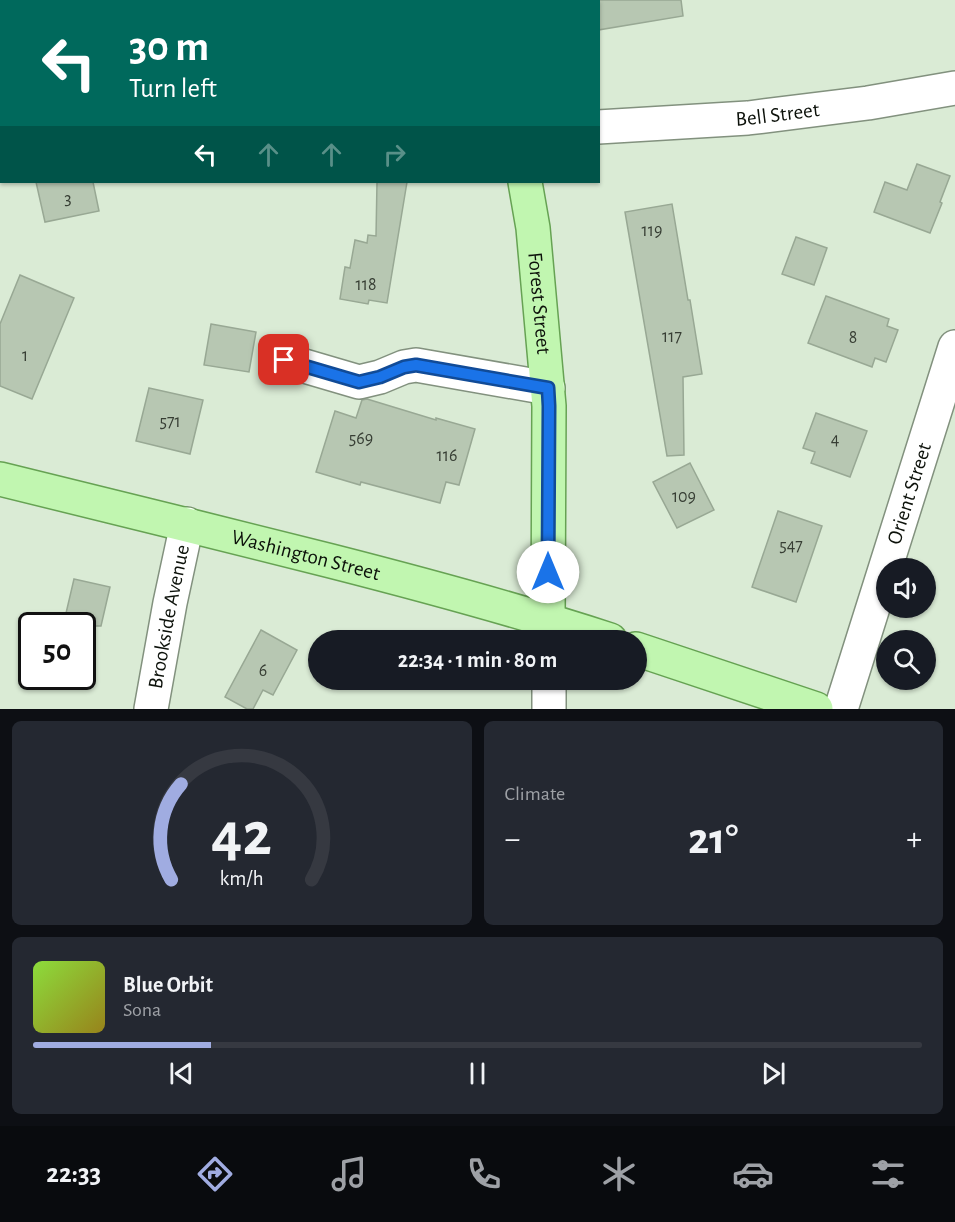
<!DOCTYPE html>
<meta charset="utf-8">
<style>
:root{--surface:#171b24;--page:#242831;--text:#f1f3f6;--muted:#9ea1a6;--line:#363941;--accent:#a0ace1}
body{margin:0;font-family:"Alegreya Sans",sans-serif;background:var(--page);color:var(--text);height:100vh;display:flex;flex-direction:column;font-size:22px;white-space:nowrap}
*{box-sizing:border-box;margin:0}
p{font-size:20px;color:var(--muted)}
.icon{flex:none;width:33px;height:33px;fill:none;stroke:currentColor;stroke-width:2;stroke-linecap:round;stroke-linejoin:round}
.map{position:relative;height:709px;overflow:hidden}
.details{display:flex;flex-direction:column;gap:12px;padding:12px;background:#0d0f14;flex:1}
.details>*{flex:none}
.hud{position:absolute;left:0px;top:0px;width:600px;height:183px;box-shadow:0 2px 4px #0004;background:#00695c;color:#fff;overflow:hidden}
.controls{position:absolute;left:876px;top:558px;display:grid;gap:12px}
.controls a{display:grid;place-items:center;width:60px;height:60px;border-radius:50%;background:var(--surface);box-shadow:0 2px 4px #0004;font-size:30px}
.speed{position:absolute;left:18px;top:612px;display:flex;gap:12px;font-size:30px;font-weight:700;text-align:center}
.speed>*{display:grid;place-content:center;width:78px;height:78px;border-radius:50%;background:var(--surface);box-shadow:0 2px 4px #0004;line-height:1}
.speed .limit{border:3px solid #111;border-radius:9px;background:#fff;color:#111}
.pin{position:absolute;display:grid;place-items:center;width:51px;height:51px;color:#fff;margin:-26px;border-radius:12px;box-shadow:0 3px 9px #0006}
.me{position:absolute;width:66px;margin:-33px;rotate:0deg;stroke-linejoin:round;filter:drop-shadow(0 0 4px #0008)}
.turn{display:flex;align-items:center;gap:21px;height:126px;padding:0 30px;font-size:27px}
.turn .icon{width:78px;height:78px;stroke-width:2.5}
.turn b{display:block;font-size:42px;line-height:51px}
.lanes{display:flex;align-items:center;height:57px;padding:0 30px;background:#0003;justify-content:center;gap:30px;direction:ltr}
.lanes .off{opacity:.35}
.big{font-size:45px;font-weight:700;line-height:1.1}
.details .tile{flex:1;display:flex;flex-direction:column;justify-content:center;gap:9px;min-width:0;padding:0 21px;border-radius:9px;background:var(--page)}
.details .dial{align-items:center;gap:0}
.dial svg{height:156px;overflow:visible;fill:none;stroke:var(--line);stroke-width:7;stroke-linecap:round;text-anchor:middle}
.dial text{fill:var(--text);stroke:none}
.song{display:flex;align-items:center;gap:18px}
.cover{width:72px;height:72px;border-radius:9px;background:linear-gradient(135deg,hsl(90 70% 55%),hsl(50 70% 35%))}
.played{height:6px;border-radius:3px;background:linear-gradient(90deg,var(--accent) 20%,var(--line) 20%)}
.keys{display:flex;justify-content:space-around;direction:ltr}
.heat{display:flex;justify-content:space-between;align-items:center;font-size:33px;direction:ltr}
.details .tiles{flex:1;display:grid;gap:12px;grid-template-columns:1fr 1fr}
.tile:last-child{grid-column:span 2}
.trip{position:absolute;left:308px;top:630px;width:339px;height:60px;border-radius:30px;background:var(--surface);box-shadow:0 2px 4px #0004;font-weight:700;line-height:60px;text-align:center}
.menu{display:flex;height:96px;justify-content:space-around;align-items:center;background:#090b0e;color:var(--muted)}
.menu .icon{width:42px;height:42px}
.menu .active{color:var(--accent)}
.menu b{font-size:27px;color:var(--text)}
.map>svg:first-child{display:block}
</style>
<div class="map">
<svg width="955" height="709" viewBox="0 0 955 709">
<rect width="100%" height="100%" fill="#daebd5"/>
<g fill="#b7c7b2" stroke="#98a894" stroke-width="1.5">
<path d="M598 0H681L683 16 598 30Z"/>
<path d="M917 164 950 176 940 202 942 203 930 233 874 212 885 182 907 190Z"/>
<path d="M36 182H93L99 211 45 222Z"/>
<path d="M377 182H407L387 303 369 300 368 304 340 299 345 267 350 268 355 240 367 243 368 235 376 236Z"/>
<path d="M672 204 688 300H690L702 374 683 377 684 455 667 456 625 212Z"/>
<path d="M796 237 827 248 814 285 782 274Z"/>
<path d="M20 275 74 298 32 399 0 386V324Z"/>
<path d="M826 296 889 319 887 326 898 330 886 362 875 358 872 367 808 343Z"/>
<path d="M211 324 256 332 249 372 204 365Z"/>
<path d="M149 388 203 400 190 454 136 441Z"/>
<path d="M367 399 436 420V418L475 429 459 485 446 482 440 503 361 482 360 485 316 472 335 411 356 418 362 400Z"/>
<path d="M816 413 867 431 850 477 811 463 815 452 803 448Z"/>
<path d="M690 463 714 510 677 528 653 482Z"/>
<path d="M778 511 822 526 796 602 752 587Z"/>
<path d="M74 579 110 587 101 626H63Z"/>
<path d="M261 630 297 650 273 695 263 690 253 709H247L225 697Z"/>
</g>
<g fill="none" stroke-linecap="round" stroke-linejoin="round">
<g stroke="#82917e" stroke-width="36">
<g id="minor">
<path id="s1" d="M598 127 748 118 868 103 955 88"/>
<path d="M284 360 359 382 380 377 404 367 416 365 548 388"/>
<path d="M549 680V709"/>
<path id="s2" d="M151 709 170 603 187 524"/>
<path id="s3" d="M841 709 955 347"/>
</g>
</g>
<g stroke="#66a253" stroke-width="36">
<g id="major">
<path d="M477 0 478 2"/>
<path id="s4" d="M525 182 533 228 549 406 548 620"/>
<path id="s5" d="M0 479C110 506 221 533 331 561 425 585 518 610 610 640"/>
<path d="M636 649 816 709"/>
</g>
</g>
<use href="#minor" stroke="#fff" stroke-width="33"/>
<use href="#major" stroke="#c1f6b0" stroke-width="33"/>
</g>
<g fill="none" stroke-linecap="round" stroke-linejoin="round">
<g stroke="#114b97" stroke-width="15">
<path id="route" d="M284 360 359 382 380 377 404 367 416 365 548 388 549 406 548 572"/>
</g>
<use href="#route" stroke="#1a73e8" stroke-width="10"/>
</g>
<g text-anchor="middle" stroke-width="6" stroke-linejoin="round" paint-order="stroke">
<g font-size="18" fill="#373e34">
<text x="68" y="204">3</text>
<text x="652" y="236">119</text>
<text x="366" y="290">118</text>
<text x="672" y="342">117</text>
<text x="853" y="343">8</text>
<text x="25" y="361">1</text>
<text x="170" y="427">571</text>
<text x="361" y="444">569</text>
<text x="835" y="445">4</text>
<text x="447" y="461">116</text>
<text x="684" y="502">109</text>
<text x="791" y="551">547</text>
<text x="263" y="676">6</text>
</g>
<g font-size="21" fill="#0c110a" stroke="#fff">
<text dy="7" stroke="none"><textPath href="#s1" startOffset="180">Bell Street</textPath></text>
<text dy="7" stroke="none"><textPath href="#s4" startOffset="122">Forest Street</textPath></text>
<text dy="7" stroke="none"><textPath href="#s3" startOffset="226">Orient Street</textPath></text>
<text dy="7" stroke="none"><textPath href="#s5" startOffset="315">Washington Street</textPath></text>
<text dy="7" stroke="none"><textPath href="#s2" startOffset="94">Brookside Avenue</textPath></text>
</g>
</g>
</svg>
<div class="controls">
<a><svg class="icon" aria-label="sound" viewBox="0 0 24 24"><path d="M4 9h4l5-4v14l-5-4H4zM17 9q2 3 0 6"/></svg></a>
<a><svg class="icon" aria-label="search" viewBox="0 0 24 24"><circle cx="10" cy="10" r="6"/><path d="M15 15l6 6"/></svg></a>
</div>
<div class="speed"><div class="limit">50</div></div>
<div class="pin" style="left:284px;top:360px;background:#d93025"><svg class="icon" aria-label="arrive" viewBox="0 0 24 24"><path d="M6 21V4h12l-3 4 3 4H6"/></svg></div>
<svg class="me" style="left:548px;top:572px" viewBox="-20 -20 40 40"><circle r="19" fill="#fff"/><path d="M0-13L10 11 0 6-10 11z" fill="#1a73e8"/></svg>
<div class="trip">22:34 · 1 min · 80 m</div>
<div class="hud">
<div class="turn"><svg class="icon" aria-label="left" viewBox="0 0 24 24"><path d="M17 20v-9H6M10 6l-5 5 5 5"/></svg><div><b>30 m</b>Turn left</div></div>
<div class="lanes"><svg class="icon" aria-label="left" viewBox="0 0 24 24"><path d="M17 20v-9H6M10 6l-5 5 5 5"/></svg><svg class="icon off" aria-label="ahead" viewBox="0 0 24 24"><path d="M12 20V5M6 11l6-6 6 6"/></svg><svg class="icon off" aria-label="ahead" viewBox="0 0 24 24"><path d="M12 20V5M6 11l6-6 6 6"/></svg><svg class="icon off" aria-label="right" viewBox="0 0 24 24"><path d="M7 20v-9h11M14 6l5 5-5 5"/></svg></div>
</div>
</div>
<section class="details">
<div class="tiles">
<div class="tile dial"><svg viewBox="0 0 100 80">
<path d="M14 69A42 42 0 1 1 86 69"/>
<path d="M14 69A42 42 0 0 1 19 20" stroke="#a0ace1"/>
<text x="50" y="56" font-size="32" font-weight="700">42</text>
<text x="50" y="72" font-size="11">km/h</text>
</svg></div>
<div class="tile"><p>Climate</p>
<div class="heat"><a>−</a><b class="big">21°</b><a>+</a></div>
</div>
<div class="tile">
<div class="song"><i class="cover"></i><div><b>Blue Orbit</b><p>Sona</p></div></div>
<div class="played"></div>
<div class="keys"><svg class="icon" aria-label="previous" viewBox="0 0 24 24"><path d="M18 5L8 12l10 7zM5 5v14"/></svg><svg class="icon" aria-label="pause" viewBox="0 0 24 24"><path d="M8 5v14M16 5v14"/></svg><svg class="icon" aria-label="next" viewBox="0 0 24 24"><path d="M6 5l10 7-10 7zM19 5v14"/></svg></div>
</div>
</div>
</section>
<nav class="menu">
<b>22:33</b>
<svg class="icon active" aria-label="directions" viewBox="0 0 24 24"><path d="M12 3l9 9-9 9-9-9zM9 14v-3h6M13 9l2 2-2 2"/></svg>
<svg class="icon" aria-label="music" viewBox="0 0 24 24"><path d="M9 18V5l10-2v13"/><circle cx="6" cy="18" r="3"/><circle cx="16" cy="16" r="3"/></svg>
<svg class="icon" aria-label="phone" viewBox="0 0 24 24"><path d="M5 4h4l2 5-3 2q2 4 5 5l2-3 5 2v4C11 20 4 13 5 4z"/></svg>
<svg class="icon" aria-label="climate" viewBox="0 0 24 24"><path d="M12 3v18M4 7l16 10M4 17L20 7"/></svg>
<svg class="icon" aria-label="car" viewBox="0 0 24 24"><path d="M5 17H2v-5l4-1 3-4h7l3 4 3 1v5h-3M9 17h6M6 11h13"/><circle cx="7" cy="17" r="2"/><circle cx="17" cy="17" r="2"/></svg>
<svg class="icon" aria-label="filters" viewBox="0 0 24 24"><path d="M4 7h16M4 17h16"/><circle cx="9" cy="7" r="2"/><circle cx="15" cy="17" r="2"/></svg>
</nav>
